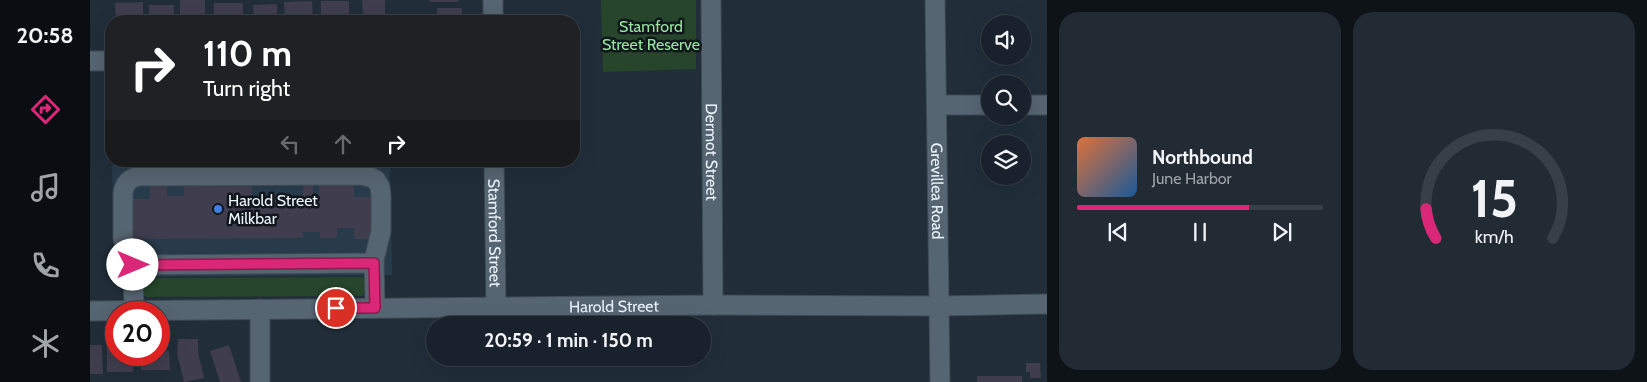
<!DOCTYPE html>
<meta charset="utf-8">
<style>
:root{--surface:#19222c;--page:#222a34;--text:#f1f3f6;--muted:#9fa4a9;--line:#373f48;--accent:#db2777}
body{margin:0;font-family:Cabin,sans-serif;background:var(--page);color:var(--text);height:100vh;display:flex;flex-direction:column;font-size:19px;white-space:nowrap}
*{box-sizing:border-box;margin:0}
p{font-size:16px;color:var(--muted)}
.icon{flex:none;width:28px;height:28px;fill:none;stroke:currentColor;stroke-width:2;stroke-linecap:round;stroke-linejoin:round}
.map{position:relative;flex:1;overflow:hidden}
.side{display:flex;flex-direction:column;gap:12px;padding:12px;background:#0e1318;width:600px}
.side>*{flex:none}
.guide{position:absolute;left:15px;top:15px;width:475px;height:152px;border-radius:20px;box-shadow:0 5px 20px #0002,0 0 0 1px var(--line);background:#202124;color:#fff;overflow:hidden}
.fabs{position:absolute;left:891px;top:15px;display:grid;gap:10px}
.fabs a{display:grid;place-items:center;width:50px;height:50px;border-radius:50%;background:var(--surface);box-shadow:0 5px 20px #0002,0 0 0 1px var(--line);font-size:25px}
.speed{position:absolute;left:15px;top:301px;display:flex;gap:10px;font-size:25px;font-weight:700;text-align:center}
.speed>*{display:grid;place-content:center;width:65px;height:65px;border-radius:50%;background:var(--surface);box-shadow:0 5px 20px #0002,0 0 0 1px var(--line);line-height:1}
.speed .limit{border:8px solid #d22;background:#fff;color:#111}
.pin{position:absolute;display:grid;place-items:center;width:42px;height:42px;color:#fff;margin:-21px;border:2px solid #fff;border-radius:50%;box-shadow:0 1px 5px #0007}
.me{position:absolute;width:55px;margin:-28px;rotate:90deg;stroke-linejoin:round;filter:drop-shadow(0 0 4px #0008)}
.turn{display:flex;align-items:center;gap:18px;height:105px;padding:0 15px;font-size:22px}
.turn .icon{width:65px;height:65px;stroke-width:2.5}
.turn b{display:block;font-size:35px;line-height:42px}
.lanes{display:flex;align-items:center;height:48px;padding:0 15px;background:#0003;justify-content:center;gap:25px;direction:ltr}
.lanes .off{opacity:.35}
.side .card{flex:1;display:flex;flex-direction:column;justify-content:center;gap:8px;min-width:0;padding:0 18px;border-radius:20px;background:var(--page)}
.side .dial{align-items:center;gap:0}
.dial svg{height:130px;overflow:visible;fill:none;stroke:var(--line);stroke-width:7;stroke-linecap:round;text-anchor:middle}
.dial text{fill:var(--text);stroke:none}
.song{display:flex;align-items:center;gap:15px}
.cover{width:60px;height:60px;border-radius:8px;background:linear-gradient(135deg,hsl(20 70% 55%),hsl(210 70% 35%))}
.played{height:5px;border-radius:2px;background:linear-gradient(90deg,var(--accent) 70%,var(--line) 70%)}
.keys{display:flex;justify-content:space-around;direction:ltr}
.side .tiles{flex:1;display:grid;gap:12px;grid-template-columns:repeat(2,1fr)}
.trip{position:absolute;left:336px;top:316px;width:285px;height:50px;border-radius:25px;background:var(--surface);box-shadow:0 5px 20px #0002,0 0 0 1px var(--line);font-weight:700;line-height:50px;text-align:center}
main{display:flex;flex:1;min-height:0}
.dock{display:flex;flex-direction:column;width:90px;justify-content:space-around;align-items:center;background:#0a0e12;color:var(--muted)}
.dock .icon{width:35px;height:35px}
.dock .active{color:var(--accent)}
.dock b{font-size:22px;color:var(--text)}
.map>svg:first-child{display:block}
</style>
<main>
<nav class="dock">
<b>20:58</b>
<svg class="icon active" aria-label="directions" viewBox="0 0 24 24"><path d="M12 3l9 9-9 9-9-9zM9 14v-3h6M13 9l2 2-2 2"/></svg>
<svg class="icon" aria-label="music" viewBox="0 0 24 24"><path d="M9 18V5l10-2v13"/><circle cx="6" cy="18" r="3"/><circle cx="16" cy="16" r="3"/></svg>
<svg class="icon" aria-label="phone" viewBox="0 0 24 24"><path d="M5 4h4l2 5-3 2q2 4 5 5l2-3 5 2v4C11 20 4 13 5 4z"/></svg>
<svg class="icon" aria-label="climate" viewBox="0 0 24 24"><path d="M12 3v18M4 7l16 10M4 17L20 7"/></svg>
</nav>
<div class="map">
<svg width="957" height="382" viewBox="0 0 957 382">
<rect width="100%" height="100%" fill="#212e3a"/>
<path fill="#283b4b" d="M300 164 302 275 33 277 32 250 24 241 22 165Z"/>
<g fill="#26452a">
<path d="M511 0H606V69L513 72Z"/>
<path d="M272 277 274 279V293L272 296 57 297 54 295V281L57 278Z"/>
</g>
<g fill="#403d4e">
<rect x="90" y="0" width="25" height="21"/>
<path d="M272 0H295V21H277V19H273Z"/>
<rect x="340" y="0" width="28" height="2"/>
<path d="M222 1 223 21H195L194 2Z"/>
<rect x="231" y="1" width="28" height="20"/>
<path d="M53 2V21H26L25 3Z"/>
<rect x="124" y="3" width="29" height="18"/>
<path d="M187 4V21H164L163 5Z"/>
<path d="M59 5H84V21H63V18H59Z"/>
<rect x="347" y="8" width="25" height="13"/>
<path d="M213 184H223V205H229V185L264 184V197H281V239H264V228H247V238H230V232H213V238L43 239V199H60V185H77V196H94V185H162V201L179 202V193H187L186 199H196V207H203V197H213Z"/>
<path d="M88 339H108V352L114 378 94 382 87 353Z"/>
<path d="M17 343H26V355H40V362H43V372H17Z"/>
<path d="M0 345H12L13 374H0Z"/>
<path d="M69 345H75V351H79L80 370H51V355H69Z"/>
<path d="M139 345 151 382H130L120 351Z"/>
<path d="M936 363H950L951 378H940V372H936Z"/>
<rect x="887" y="376" width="45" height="6"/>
</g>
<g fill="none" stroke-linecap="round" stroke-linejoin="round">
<g stroke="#3f4b56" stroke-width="21">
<g id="minor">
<path d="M403 0V21"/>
<path id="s1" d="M621 0 623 305"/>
<path id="s2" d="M845 0 850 382"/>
<path d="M0 61H21"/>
<path d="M847 105H900"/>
<path d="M932 105H957"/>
<path id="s3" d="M404 161 406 307"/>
<path d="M43 265 284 263"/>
<path d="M170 309V382"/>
<path id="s4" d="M0 311 623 305 850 306 957 304"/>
<path d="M44 311 43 265 33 239V194C34 183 39 178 50 176L271 175 280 177 286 180 290 187 291 195V231L284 260 285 308"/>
</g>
</g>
<use href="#minor" stroke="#566572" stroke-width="19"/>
</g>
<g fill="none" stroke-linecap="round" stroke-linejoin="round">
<g stroke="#8e194d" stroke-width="12">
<path id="route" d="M43 265 284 263 285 308H246"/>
</g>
<use href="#route" stroke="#db2777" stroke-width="9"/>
</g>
<circle fill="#3f7fe0" stroke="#10161b" stroke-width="2" cx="128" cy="209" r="5"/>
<g text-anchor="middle" stroke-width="5" stroke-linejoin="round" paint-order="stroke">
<g font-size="16" fill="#95e79f" stroke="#10161b">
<text x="561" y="32">Stamford<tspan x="561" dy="18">Street Reserve</tspan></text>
</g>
<g font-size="16" fill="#ebf4fc" stroke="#10161b">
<text dy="6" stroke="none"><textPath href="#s1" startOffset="152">Dermot Street</textPath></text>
<text dy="6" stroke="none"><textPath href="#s2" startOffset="191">Grevillea Road</textPath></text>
<text dy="6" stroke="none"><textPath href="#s3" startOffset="72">Stamford Street</textPath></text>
<text dy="6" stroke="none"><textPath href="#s4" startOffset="524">Harold Street</textPath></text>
</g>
<g font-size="16" fill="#ebf4fc" stroke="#10161b" text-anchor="start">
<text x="138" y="206">Harold Street<tspan x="138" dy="18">Milkbar</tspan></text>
</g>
</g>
</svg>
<div class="fabs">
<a><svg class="icon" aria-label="sound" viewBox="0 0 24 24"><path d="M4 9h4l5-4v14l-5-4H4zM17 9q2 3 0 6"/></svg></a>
<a><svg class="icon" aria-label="search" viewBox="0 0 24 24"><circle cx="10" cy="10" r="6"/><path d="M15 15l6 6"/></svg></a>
<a><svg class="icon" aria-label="layers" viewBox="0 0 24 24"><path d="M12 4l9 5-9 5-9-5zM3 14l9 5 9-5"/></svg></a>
</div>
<div class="speed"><div class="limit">20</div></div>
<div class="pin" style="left:246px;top:308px;background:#d93025"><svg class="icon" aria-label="arrive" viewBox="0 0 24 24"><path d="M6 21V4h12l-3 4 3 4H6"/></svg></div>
<svg class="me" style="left:43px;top:265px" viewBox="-20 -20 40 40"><circle r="19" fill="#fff"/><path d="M0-13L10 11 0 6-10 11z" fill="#db2777"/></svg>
<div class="trip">20:59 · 1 min · 150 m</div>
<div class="guide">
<div class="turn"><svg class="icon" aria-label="right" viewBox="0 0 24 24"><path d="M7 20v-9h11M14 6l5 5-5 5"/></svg><div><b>110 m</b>Turn right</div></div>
<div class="lanes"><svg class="icon off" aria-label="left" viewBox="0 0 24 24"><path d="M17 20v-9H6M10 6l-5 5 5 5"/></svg><svg class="icon off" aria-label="ahead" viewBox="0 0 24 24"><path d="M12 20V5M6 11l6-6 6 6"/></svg><svg class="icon" aria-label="right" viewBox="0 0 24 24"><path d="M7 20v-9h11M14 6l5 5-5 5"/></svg></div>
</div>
</div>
<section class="side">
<div class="tiles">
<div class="card">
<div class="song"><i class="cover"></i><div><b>Northbound</b><p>June Harbor</p></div></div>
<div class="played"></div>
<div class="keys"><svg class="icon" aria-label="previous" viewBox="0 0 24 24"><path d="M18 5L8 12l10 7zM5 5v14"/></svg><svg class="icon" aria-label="pause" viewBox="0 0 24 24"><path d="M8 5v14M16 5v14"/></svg><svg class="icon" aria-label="next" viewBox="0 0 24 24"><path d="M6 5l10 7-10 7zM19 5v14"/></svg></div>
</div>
<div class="card dial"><svg viewBox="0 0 100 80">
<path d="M14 69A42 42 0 1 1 86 69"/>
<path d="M14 69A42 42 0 0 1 8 51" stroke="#db2777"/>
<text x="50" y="56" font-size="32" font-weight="700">15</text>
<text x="50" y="72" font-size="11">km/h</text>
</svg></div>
</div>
</section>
</main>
